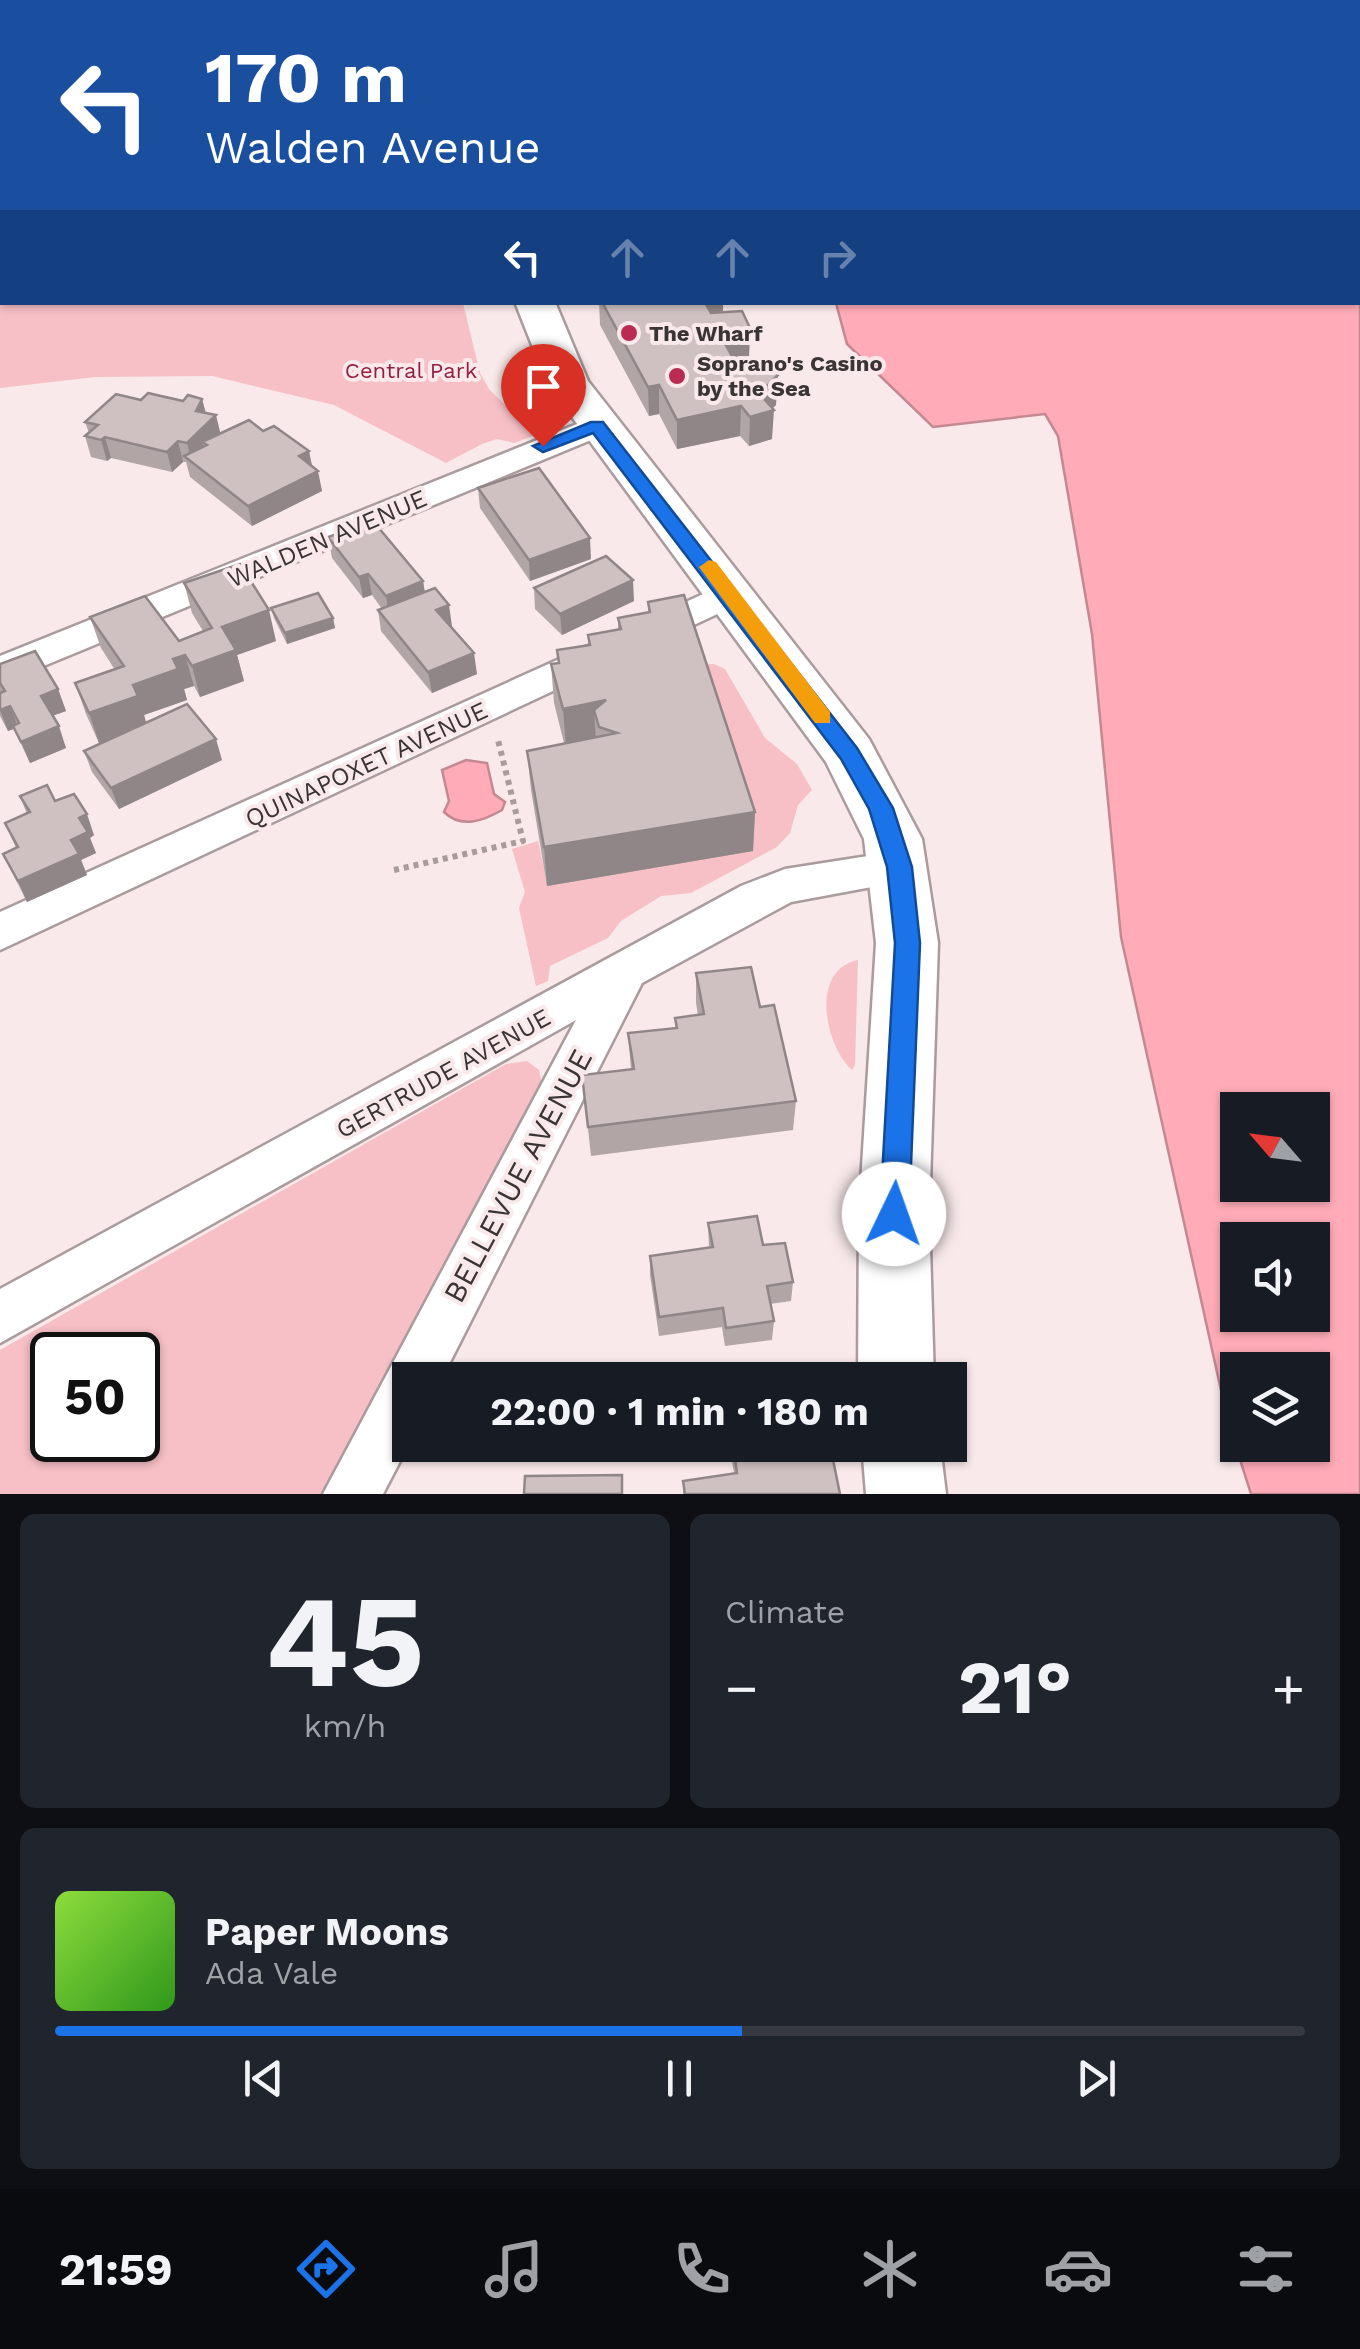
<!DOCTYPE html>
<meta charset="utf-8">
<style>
:root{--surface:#171b24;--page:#20242c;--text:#f1f3f6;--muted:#9ea1a6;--line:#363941;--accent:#1a73e8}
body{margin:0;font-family:"Work Sans",sans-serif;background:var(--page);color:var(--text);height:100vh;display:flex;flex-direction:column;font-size:38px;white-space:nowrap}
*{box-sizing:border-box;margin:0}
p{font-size:32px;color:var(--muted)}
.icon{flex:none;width:55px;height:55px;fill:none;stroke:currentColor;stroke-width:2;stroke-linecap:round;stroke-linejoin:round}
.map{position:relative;height:1494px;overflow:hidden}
.sheet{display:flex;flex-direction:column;gap:20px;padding:20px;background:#0d0f14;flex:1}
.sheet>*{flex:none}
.guide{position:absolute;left:0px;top:0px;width:1360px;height:305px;box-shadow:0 2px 8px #0004;background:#1a4fa0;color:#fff;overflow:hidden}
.needle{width:65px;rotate:298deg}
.buttons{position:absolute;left:1220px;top:1092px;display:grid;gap:20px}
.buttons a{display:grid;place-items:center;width:110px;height:110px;border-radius:0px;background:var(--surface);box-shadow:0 2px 8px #0004;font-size:50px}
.speed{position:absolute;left:30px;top:1332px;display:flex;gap:20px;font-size:50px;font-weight:700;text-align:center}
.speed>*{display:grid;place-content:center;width:130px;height:130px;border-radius:50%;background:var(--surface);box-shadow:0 2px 8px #0004;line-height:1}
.speed .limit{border:5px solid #111;border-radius:15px;background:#fff;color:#111}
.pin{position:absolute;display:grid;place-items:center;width:85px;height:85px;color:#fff;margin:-102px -42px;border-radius:50% 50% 50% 0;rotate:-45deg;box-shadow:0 0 10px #0007}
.pin .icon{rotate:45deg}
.me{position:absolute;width:110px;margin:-55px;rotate:3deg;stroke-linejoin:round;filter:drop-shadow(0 0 8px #0008)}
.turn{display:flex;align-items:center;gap:35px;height:210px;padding:0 40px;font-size:45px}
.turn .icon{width:130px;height:130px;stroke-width:2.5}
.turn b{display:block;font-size:70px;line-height:85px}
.lanes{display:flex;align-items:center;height:95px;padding:0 40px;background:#0003;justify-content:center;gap:50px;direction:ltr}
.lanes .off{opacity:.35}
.big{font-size:75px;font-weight:700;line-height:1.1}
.sheet .widget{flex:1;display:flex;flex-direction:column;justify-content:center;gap:15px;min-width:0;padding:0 35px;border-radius:15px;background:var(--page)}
.sheet .dial{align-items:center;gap:0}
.dial b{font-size:130px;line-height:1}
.song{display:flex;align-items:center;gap:30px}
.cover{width:120px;height:120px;border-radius:15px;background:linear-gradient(135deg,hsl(90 70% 55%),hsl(110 70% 35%))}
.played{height:10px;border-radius:5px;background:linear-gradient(90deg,var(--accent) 55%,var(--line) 55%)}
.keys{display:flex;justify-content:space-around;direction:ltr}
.heat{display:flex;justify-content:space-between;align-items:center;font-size:55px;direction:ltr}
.sheet .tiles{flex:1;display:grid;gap:20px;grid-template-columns:1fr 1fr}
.widget:last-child{grid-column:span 2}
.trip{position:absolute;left:392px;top:1362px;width:575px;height:100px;border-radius:0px;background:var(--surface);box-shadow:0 2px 8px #0004;font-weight:700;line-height:100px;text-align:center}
.tab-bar{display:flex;height:160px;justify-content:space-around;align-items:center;background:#090b0e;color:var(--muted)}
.tab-bar .icon{width:70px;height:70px}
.tab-bar .active{color:var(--accent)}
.tab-bar b{font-size:45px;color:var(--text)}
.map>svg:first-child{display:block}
</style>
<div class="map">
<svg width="1360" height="1494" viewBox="0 0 1360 1494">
<rect width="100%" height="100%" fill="#f9e9ea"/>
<g fill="#f7bfc6" fill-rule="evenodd">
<path d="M0 125 2 302 463 303 480 373 489 389 526 426 551 420 557 427 514 443 497 439 482 444 446 463 334 405 212 376 95 377 0 388Z"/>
<path d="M714 664 725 669 765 738 797 764 812 790 798 805 790 833 777 847 691 893 661 896 621 921 608 938 550 966 548 981 536 986 519 908 525 892 512 849 538 841 548 886 692 665Z"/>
<path d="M858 960 855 1065 852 1070C825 1046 809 970 858 960Z"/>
<path d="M527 1061 539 1070 542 1084 325 1494H0V1350L506 1064ZM52 1355H138V1440H52Z"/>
</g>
<g fill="#ffacb8" stroke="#c48891" stroke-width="2.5" fill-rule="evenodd">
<path d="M777 0H1360V1494H1251L1228 1422 1121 937 1092 634 1058 436 1045 414 933 427 847 344 836 303 1358 302V2ZM1238 1110H1312V1185H1238ZM1238 1240H1312V1315H1238ZM1238 1370H1312V1445H1238Z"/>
<path d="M466 760 487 763 494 794 505 802 502 810C483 821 461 829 444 812L449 801 442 770Z"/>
</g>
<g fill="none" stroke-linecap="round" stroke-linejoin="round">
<g stroke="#aa9b9d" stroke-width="5">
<g id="minor">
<path d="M0 8 2 9V23L0 22Z"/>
<rect x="0" y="105" width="2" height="15"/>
<path d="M597 416 613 426 608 433 0 684V656Z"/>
<path d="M730 582 743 586 748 594 743 602 0 950V912Z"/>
<path d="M900 851 915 855 921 867 915 879 791 902 642 983 441 1380H410V1442L383 1494H323L576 1020 0 1343V1289L741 886 785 869Z"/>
</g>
</g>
<g stroke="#aa9b9d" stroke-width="5">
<g id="secondary">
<path d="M515 302H555L588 381 869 739 922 839 938 943 929 1214 934 1380H858L859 1214 876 943 864 839 826 762 547 383Z"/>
<path d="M862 1445H940L946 1494H866Z"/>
</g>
</g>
<path stroke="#a79b9c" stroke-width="6" stroke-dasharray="5 5" stroke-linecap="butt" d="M394 870 523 841 498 740"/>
<use href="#minor" fill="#fff" fill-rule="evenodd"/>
<use href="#secondary" fill="#fff" fill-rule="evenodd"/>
</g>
<g fill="#b2a5a6">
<path d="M78 0H141L139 2H79Z"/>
<path d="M367 0H416L414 2H378Z"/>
<path d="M599 302H723V311L718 312 750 328 749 357 746 360 776 405 772 408V439L749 446 740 436 677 449 659 414 649 416 600 325Z"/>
<path d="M202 399 206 413 221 433 263 431 309 451 312 466 322 491 252 526 190 477 186 462H183L172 472 111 458 107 461 91 457 85 436 89 433 85 422 141 400 183 401Z"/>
<path d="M478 488 591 559 530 581 480 508Z"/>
<path d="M328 537 423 581 425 592 452 626 450 627 477 674 432 693 381 631 378 610 382 609 372 595 363 598 332 558Z"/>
<path d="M184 583 276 641 237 655 244 681 200 697 194 686 184 689 187 700 144 715 146 722 222 760 119 809 92 772 84 751 99 743 86 714 75 683 115 670 101 648 90 617 179 641 203 631 192 613Z"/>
<path d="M534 588 634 601 562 635 535 609Z"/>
<path d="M648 602 755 812 753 851 547 886 531 790 527 751 564 743 554 703 551 664 558 663 557 650 589 645 618 629V618L648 613Z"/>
<path d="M271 608 333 618 335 628 287 644 274 618Z"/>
<path d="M0 664 58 689 66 711 52 716 66 748 30 763 14 729 8 731 0 716Z"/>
<path d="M20 796 55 801 94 835 90 838 96 853 81 860 87 875 27 902 3 854 16 848 5 823 27 814Z"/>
<path d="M696 973 760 1007 796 1101 793 1130 591 1156 582 1075 631 1070 628 1033 675 1028V1018L698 1015 696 1003Z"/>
<path d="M708 1223 763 1245 793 1282 791 1301 770 1304 774 1321 772 1340 725 1346 722 1327 659 1336 650 1275V1256L709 1248Z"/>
<path d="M732 1445H830L840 1494H683V1481L734 1473 731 1456Z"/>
</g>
<g fill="#918687">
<path d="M115 0H141L139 2H112Z"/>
<path d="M723 302V311L718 312 717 330 705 303Z"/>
<path d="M750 328 749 357 744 362 721 367 722 338Z"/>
<path d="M778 375 776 405 770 411 774 410 772 439 749 446 750 417 766 387Z"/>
<path d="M659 385V414L649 416 648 387Z"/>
<path d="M202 399 207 419 216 415 221 436 202 442 205 452 192 464 187 443 196 411Z"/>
<path d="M741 406 740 436 677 449V420Z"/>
<path d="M105 437 111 458 107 461 101 440Z"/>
<path d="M178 441 183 462 172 472 167 452Z"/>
<path d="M309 451 313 472 299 456Z"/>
<path d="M318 471 322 491 252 526 248 506Z"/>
<path d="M590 538 591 559 530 581 529 560Z"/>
<path d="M368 574 372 595 363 598 359 577Z"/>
<path d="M633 580 634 601 562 635 560 614Z"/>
<path d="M423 581 426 602 389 617 386 596Z"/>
<path d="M449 605 452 626 439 631 436 610Z"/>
<path d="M269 610 276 641 237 655 244 681 200 697 192 666 222 627Z"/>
<path d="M333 618 335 628 287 644 285 633Z"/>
<path d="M474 653 477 674 432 693 428 672Z"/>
<path d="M185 655 194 686 184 689 187 700 144 715 147 726 99 743 89 713 173 659Z"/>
<path d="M58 689 66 711 49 717 41 696Z"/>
<path d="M606 700 594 710 596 742 566 748 563 709Z"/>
<path d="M10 706 18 727 8 731 0 710Z"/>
<path d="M59 726 66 748 30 763 21 742Z"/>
<path d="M216 739 222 760 119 809 111 788Z"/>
<path d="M755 812 753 851 547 886 544 847Z"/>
<path d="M87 814 94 835 90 838 96 853 81 860 87 875 27 902 18 881 71 840 79 818Z"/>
</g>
<g fill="#cfc0c1" stroke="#918687" stroke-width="2.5">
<path d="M37 0H62L59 2 36 1Z"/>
<path d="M89 0H115L112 2Z"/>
<path d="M159 0H184L180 2H155Z"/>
<path d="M338 0H359L356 2 336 1Z"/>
<path d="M602 302H708L705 303 711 313 742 311 750 328 745 333 722 338 734 360 770 359 778 375 766 387 769 393 765 400 774 410 750 417 741 406 677 420 659 385 648 387Z"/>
<path d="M148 393 183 401 188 395 202 399 196 411 216 415 187 443 178 441 167 452 105 437 101 440 85 436 98 425 85 422 116 394 141 400Z"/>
<path d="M249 420 263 431 274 426 309 451 299 456 318 471 248 506 184 456 207 445 202 442Z"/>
<path d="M539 468 590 538 529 560 478 488Z"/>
<path d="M373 521 423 581 386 596 368 574 359 577 328 537Z"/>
<path d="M606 556 633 580 560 614 534 588Z"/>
<path d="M240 564 269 610 222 627 236 650 192 666 185 655 173 659 178 669 133 685 138 696 89 713 75 683 124 666 90 617 145 596 179 641 212 628 184 583Z"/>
<path d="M435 588 449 605 436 610 474 653 428 672 378 610Z"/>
<path d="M318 593 333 618 285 633 271 608Z"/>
<path d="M684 595 755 812 544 847 527 751 617 733 599 727 594 710 606 700 563 709 551 664 559 663 557 650 590 645 588 635 621 629 618 618 650 612 648 602Z"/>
<path d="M35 651 58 689 41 696 59 726 21 742 13 726 19 723 10 706 0 710V693L5 691 0 683V664Z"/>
<path d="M187 704 216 739 111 788 84 751Z"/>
<path d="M47 785 55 801 74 794 87 814 79 818 88 832 71 840 79 854 18 881 3 854 18 847 5 823 30 812 20 796Z"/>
<path d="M751 967 760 1007 774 1005 796 1101 588 1127 582 1075 634 1069 628 1033 677 1028 675 1018 704 1014 696 973Z"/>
<path d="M757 1216 763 1245 785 1243 793 1282 767 1286 774 1321 726 1328 723 1308 659 1317 650 1256 713 1247 708 1223Z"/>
<path d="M733 1445H830L840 1494H685L683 1481 737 1473Z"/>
<path d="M622 1475V1494H524L525 1476Z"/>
</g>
<path fill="#1a73e8" stroke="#114b97" stroke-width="2.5" d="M591 422H603L857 748 893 808 912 867 920 943 909 1214 905 1223 894 1227 884 1223 880 1214 895 943 887 867 869 809 841 759 593 433 543 452 533 446Z"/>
<path fill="#f59e0b" d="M709 560 716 562 830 712V723H815L699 567Z"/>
<g fill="#ba2a53" stroke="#f9e9ea" stroke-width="4">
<circle cx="629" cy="333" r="10"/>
<circle cx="677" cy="376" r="10"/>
</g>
<g text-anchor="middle" stroke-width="8" stroke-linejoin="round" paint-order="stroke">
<g font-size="22" font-weight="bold" fill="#3b3435" stroke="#f9e9ea" text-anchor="start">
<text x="649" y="341">The Wharf</text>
<text x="697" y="371">Soprano's Casino<tspan x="697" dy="25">by the Sea</tspan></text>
</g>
<g font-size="22" fill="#931f40" stroke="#f9e9ea">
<text x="411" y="378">Central Park</text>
</g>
<g font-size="25" fill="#3b3435" stroke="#f9e9ea">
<text transform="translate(327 538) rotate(-23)" y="9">WALDEN AVENUE</text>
<text transform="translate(366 764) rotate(-25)" y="9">QUINAPOXET AVENUE</text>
<text transform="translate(443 1073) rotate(-29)" y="9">GERTRUDE AVENUE</text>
</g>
<g font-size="30" fill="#3b3435" stroke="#f9e9ea">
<text transform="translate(518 1176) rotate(-62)" y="10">BELLEVUE AVENUE</text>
</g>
</g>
</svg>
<div class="buttons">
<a><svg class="needle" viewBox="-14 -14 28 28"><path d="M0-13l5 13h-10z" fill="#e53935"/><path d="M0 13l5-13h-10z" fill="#9ea1a6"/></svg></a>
<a><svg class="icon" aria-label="sound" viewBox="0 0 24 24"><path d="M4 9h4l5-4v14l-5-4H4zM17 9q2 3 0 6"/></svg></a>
<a><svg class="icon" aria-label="layers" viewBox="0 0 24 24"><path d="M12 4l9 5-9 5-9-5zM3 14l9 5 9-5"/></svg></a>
</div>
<div class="speed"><div class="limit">50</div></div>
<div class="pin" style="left:543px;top:446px;background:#d93025"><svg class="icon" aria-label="arrive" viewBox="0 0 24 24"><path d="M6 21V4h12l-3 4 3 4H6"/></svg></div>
<svg class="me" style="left:894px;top:1214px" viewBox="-20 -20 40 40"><circle r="19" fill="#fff"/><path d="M0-13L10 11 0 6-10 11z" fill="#1a73e8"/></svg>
<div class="trip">22:00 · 1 min · 180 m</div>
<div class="guide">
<div class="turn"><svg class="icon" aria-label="left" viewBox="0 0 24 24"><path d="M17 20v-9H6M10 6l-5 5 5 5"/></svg><div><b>170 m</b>Walden Avenue</div></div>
<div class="lanes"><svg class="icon" aria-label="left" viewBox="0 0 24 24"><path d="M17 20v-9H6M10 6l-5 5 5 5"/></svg><svg class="icon off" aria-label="ahead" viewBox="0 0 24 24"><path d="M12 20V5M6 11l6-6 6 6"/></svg><svg class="icon off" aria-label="ahead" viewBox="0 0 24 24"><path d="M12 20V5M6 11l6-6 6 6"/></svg><svg class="icon off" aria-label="right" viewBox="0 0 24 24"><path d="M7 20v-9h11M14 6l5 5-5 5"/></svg></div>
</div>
</div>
<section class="sheet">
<div class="tiles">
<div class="widget dial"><b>45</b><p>km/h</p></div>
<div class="widget"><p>Climate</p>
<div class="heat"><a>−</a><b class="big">21°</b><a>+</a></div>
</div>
<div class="widget">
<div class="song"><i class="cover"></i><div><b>Paper Moons</b><p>Ada Vale</p></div></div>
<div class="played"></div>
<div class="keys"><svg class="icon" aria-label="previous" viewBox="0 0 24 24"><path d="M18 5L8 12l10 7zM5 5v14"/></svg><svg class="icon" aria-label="pause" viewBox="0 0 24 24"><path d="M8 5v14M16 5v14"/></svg><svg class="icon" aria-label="next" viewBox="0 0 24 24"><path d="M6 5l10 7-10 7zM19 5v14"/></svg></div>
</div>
</div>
</section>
<nav class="tab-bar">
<b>21:59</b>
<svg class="icon active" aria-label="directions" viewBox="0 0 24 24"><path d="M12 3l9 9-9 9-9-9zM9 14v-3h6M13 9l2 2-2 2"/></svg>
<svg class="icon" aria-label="music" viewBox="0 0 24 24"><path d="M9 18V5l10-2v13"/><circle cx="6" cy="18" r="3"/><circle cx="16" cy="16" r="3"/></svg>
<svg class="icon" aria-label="phone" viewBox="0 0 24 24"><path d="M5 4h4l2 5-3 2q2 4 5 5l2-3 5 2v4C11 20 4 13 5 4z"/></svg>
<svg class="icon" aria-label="climate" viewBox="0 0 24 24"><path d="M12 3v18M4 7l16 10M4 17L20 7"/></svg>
<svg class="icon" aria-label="car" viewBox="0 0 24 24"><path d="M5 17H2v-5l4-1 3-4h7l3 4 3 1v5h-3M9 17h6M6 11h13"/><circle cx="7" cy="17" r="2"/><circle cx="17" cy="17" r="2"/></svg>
<svg class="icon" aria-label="filters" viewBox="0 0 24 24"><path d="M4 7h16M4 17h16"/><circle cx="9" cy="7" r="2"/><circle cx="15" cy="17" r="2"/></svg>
</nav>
